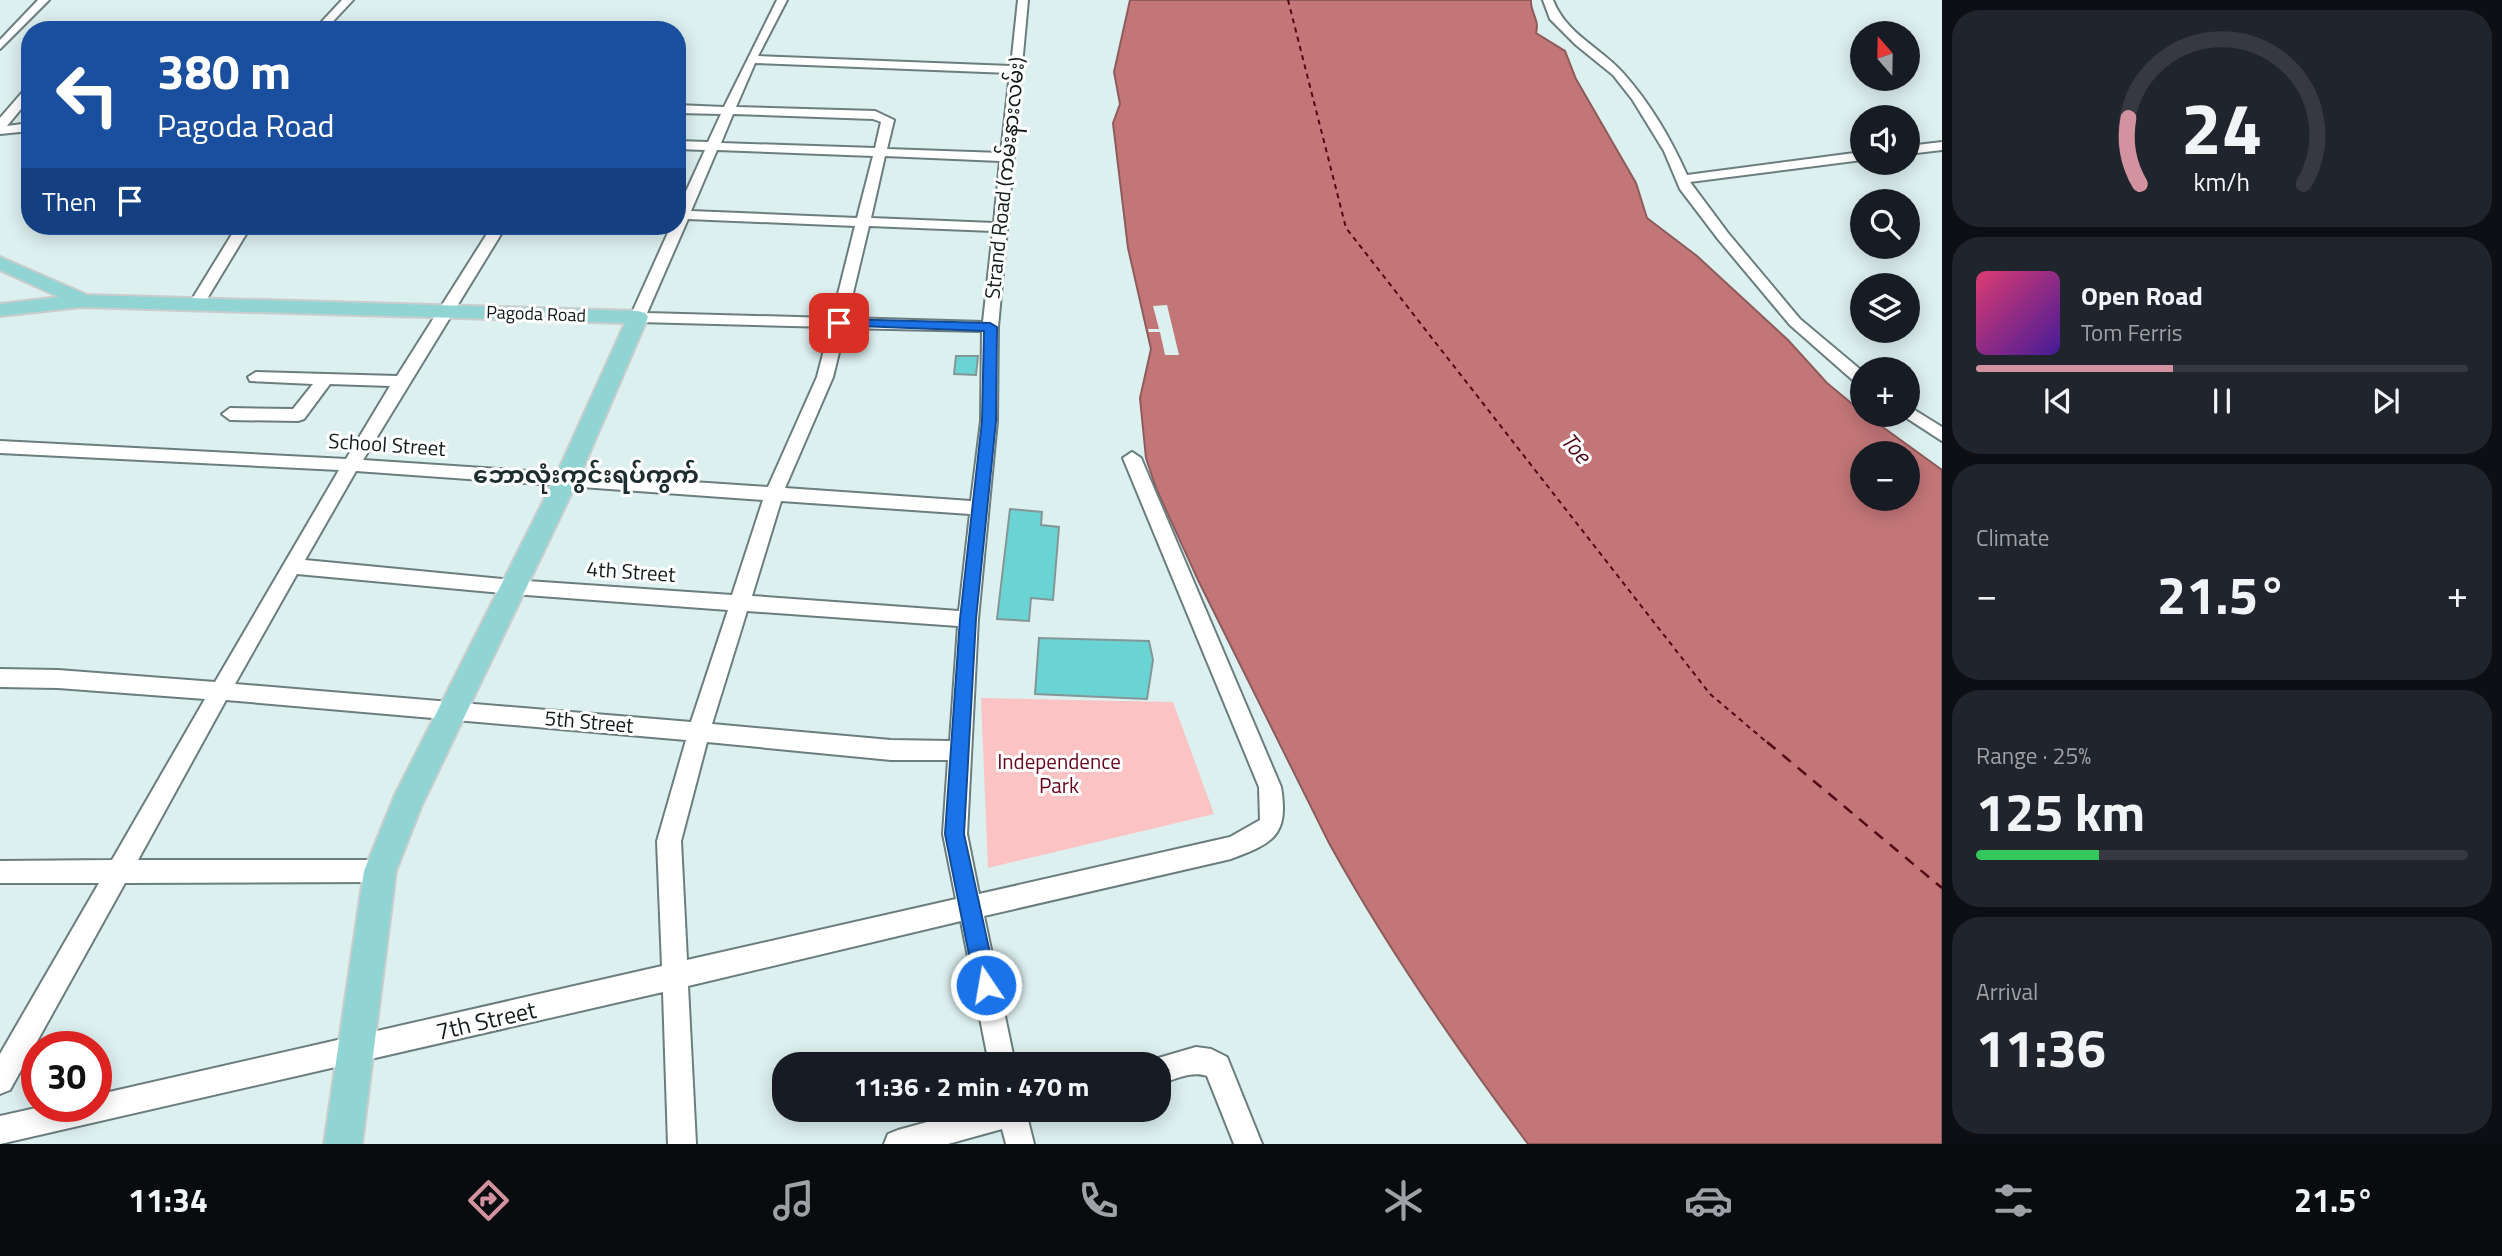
<!DOCTYPE html>
<meta charset="utf-8">
<style>
:root{--surface:#171b24;--page:#20242c;--text:#f1f3f6;--muted:#9ea1a6;--line:#363941;--accent:#d392a0}
body{margin:0;font-family:"Titillium Web","Noto Sans Myanmar",sans-serif;background:var(--page);color:var(--text);height:100vh;display:flex;flex-direction:column;font-size:26px;white-space:nowrap}
*{box-sizing:border-box;margin:0}
p{font-size:23px;color:var(--muted)}
.icon{flex:none;width:38px;height:38px;fill:none;stroke:currentColor;stroke-width:2;stroke-linecap:round;stroke-linejoin:round}
.map{position:relative;flex:1;overflow:hidden}
.panel{display:flex;flex-direction:column;gap:10px;padding:10px;background:#0d0f14;width:560px}
.panel>*{flex:none}
.banner{position:absolute;left:21px;top:21px;width:665px;height:214px;border-radius:28px;box-shadow:0 4px 18px #0003;background:#1a4fa0;color:#fff;overflow:hidden}
.needle{width:46px;rotate:340deg}
.controls{position:absolute;left:1850px;top:21px;display:grid;gap:14px}
.controls a{display:grid;place-items:center;width:70px;height:70px;border-radius:50%;background:var(--surface);box-shadow:0 4px 18px #0003;font-size:35px}
.speed{position:absolute;left:21px;top:1031px;display:flex;gap:14px;font-size:35px;font-weight:700;text-align:center}
.speed>*{display:grid;place-content:center;width:91px;height:91px;border-radius:50%;background:var(--surface);box-shadow:0 4px 18px #0003;line-height:1}
.speed .limit{border:10px solid #d22;background:#fff;color:#111}
.pin{position:absolute;display:grid;place-items:center;width:60px;height:60px;color:#fff;margin:-30px;border-radius:14px;box-shadow:0 4px 10px #0006}
.me{position:absolute;width:77px;margin:-38px;rotate:348deg;stroke-linejoin:round;filter:drop-shadow(0 0 5px #0008)}
.turn{display:flex;align-items:center;gap:24px;height:147px;padding:0 21px;font-size:32px}
.turn .icon{width:91px;height:91px;stroke-width:2.5}
.turn b{display:block;font-size:49px;line-height:60px}
.then{display:flex;align-items:center;height:66px;padding:0 21px;background:#0003;gap:14px;font-size:26px}
.big{font-size:52px;font-weight:700;line-height:1.1}
.panel .widget{flex:1;display:flex;flex-direction:column;justify-content:center;gap:10px;min-width:0;padding:0 24px;border-radius:28px;background:var(--page)}
.panel .dial{align-items:center;gap:0}
.dial svg{height:182px;overflow:visible;fill:none;stroke:var(--line);stroke-width:7;stroke-linecap:round;text-anchor:middle}
.dial text{fill:var(--text);stroke:none}
.song{display:flex;align-items:center;gap:21px}
.cover{width:84px;height:84px;border-radius:10px;background:linear-gradient(135deg,hsl(340 70% 55%),hsl(260 70% 35%))}
.played{height:7px;border-radius:4px;background:linear-gradient(90deg,var(--accent) 40%,var(--line) 40%)}
.keys{display:flex;justify-content:space-around;direction:ltr}
.heat{display:flex;justify-content:space-between;align-items:center;font-size:38px;direction:ltr}
.charge{height:10px;border-radius:5px;background:linear-gradient(90deg,#34c759 25%,var(--line) 0)}
.trip{position:absolute;left:772px;top:1052px;width:399px;height:70px;border-radius:28px;background:var(--surface);box-shadow:0 4px 18px #0003;font-weight:700;line-height:70px;text-align:center}
.menu{display:flex;height:112px;justify-content:space-around;align-items:center;background:#090b0e;color:var(--muted)}
.menu .icon{width:49px;height:49px}
.menu .active{color:var(--accent)}
.menu b{font-size:32px;color:var(--text)}
main{display:flex;flex:1;min-height:0}
.map>svg:first-child{display:block}
</style>
<main>
<div class="map">
<svg width="1942" height="1144" viewBox="0 0 1942 1144">
<rect width="100%" height="100%" fill="#dcf0ef"/>
<path fill="#fbc3c3" d="M981 698 1173 702 1214 814 988 868Z"/>
<path fill="#c37678" stroke="#8e5b5c" stroke-width="2" fill-rule="evenodd" d="M1130 0H1531C1530 13 1540 19 1536 33L1565 51 1576 79 1636 183 1647 218 1697 256 1788 340 1827 383 1862 412V415H1866L1942 470V1144H1528C1456 1048 1387 948 1329 843L1199 582 1156 488 1146 458 1140 398 1151 349 1128 248 1113 123 1120 104 1114 72ZM1862 453H1908V499H1862Z"/>
<path fill="#dcf0ef" d="M1167 305 1179 355H1165L1160 332H1149L1148 329H1159L1153 306Z"/>
<g fill="none" stroke-linecap="round" stroke-linejoin="round">
<path stroke="#510915" stroke-width="2" stroke-dasharray="5 4.5" stroke-linecap="butt" d="M1288 0 1346 228 1710 694 1769 744"/>
<path stroke="#510915" stroke-width="2.5" stroke-dasharray="11 9" stroke-linecap="butt" d="M1767 742 1942 888"/>
</g>
<g fill="#6ad3d3" stroke="#849696" stroke-width="2">
<path d="M956 356H978L976 375 954 374Z"/>
<path d="M1010 509 1042 512 1041 525 1059 527 1053 600 1031 598 1029 621 997 619Z"/>
<path d="M1039 638 1149 641 1153 660 1147 699 1035 694Z"/>
</g>
<g fill="none" stroke-linecap="round" stroke-linejoin="round">
<g stroke="#6b7d7d" stroke-width="4">
<g id="minor">
<path d="M38 0H49L0 49V40Z"/>
<path d="M342 0H353L325 30H314Z"/>
<path d="M777 0H787L758 56 1011 66 1018 0H1028L998 327 997 421 978 619 967 834 979 894 1230 837 1260 820 1259 787 1123 458 1132 452 1141 458 1281 787C1289 836 1273 843 1231 859L984 916 1015 1064H989L961 921 688 986 696 1144H668L663 992 0 1144V1116L45 1106H96V1095L662 966 657 841 686 740 226 700 138 860H380L388 863 392 871 388 879 380 882 125 883 10 1090 0 1094V1054L99 883H0V861L112 860 205 699 58 688 0 687V669L58 670 215 682 339 470 0 453V441L346 459 390 386 330 384 304 419 298 421 230 420 222 414 230 408 293 409 313 384 250 381 248 377 256 372 397 376 492 226H506L363 460 768 487 817 377 830 327 638 322 630 317 671 226H677V211L705 150 677 149V141L708 142 721 114 677 113V105L724 107ZM755 63 1010 73 1001 153 887 149 894 120 875 111 736 107ZM733 114 873 119 881 122 875 148 721 143ZM717 150 873 156 857 218 691 211ZM885 156 1000 161 994 223 871 218ZM688 219 855 226 832 318 647 313ZM869 226 993 231 983 322 847 318ZM845 328 982 331 981 421 971 501 785 488 833 377ZM356 471 763 500 732 595 513 580 305 560ZM781 501 970 514 959 611 752 596ZM297 574 513 594 728 610 691 722 235 684ZM747 611 958 626 950 741 891 740 712 724ZM707 742 891 760H948L943 834 956 899 687 960 681 841Z"/>
<path d="M1543 0H1553C1566 34 1600 47 1623 73 1650 103 1671 139 1687 175L1862 152V160L1690 182 1728 233 1800 319 1862 371V384L1856 383 1790 325 1718 239 1680 189 1664 151 1632 99 1613 75 1576 45 1550 19Z"/>
<path d="M30 87V98L7 126 30 123V131L0 134V118L26 88Z"/>
<path d="M1942 142V150L1908 154V146Z"/>
<path d="M237 226H251L202 307H192L189 304Z"/>
<path d="M1908 406 1942 427V441L1902 415H1908Z"/>
<path d="M1196 1047 1211 1049 1227 1057 1262 1144H1234L1207 1076C1192 1070 1174 1080 1158 1084V1064H1147L1148 1061Z"/>
<path d="M971 1110H1033L1028 1120 1034 1144H1006L1002 1129 948 1144H884L888 1134 898 1130Z"/>
</g>
</g>
<g stroke="#cbcdcd" stroke-width="4">
<path id="major" d="M0 257 87 295 638 311 645 313 648 317 578 480 421 807 396 871 362 1144H324L364 871 395 795 554 480 625 323 82 307 0 316V304L59 297 0 270Z"/>
</g>
<use href="#minor" fill="#fff" fill-rule="evenodd"/>
<use href="#major" fill="#91d4d4" fill-rule="evenodd"/>
</g>
<path fill="#1a73e8" stroke="#114b97" stroke-width="2" d="M839 319 990 323 997 327 996 421 976 619 964 834 997 985 993 993 986 996 978 993 975 985 945 834 960 619 982 421 984 331 835 325V320Z"/>
<g text-anchor="middle" stroke-width="6" stroke-linejoin="round" paint-order="stroke">
<g font-size="18" fill="#141b1b" stroke="#fff">
<text transform="translate(536 314) rotate(2)" y="6">Pagoda Road</text>
</g>
<g font-size="21" fill="#141b1b" stroke="#fff">
<text transform="translate(1005 178) rotate(-84)" y="7">Strand Road (ကမ်းနားလမ်း)</text>
<text transform="translate(387 445) rotate(4)" y="7">School Street</text>
<text transform="translate(631 572) rotate(4)" y="7">4th Street</text>
<text transform="translate(589 722) rotate(5)" y="7">5th Street</text>
</g>
<g font-size="21" fill="#68061b" stroke="#fff">
<text x="1059" y="769">Independence<tspan x="1059" dy="24">Park</tspan></text>
</g>
<g font-size="23" font-style="italic" fill="#510915" stroke="#fff">
<text transform="translate(1576 448) rotate(49)" y="8">Toe</text>
</g>
<g font-size="24" font-weight="bold" fill="#1e2e2e" stroke="#fff">
<text x="586" y="483">ဘောလုံးကွင်းရပ်ကွက်</text>
</g>
<g font-size="24" fill="#141b1b" stroke="#fff">
<text transform="translate(486 1021) rotate(-13)" y="8">7th Street</text>
</g>
</g>
</svg>
<div class="controls">
<a><svg class="needle" viewBox="-14 -14 28 28"><path d="M0-13l5 13h-10z" fill="#e53935"/><path d="M0 13l5-13h-10z" fill="#9ea1a6"/></svg></a>
<a><svg class="icon" aria-label="sound" viewBox="0 0 24 24"><path d="M4 9h4l5-4v14l-5-4H4zM17 9q2 3 0 6"/></svg></a>
<a><svg class="icon" aria-label="search" viewBox="0 0 24 24"><circle cx="10" cy="10" r="6"/><path d="M15 15l6 6"/></svg></a>
<a><svg class="icon" aria-label="layers" viewBox="0 0 24 24"><path d="M12 4l9 5-9 5-9-5zM3 14l9 5 9-5"/></svg></a>
<a>+</a>
<a>−</a>
</div>
<div class="speed"><div class="limit">30</div></div>
<div class="pin" style="left:839px;top:323px;background:#d93025"><svg class="icon" aria-label="arrive" viewBox="0 0 24 24"><path d="M6 21V4h12l-3 4 3 4H6"/></svg></div>
<svg class="me" style="left:986px;top:985px" viewBox="-20 -20 40 40"><circle r="17" fill="#1a73e8" stroke="#fff" stroke-width="3"/><path d="M0-11L8 9 0 5-8 9z" fill="#fff"/></svg>
<div class="trip">11:36 · 2 min · 470 m</div>
<div class="banner">
<div class="turn"><svg class="icon" aria-label="left" viewBox="0 0 24 24"><path d="M17 20v-9H6M10 6l-5 5 5 5"/></svg><div><b>380 m</b>Pagoda Road</div></div>
<div class="then">Then<svg class="icon" aria-label="arrive" viewBox="0 0 24 24"><path d="M6 21V4h12l-3 4 3 4H6"/></svg></div>
</div>
</div>
<section class="panel">
<div class="widget dial"><svg viewBox="0 0 100 80">
<path d="M14 69A42 42 0 1 1 86 69"/>
<path d="M14 69A42 42 0 0 1 9 40" stroke="#d392a0"/>
<text x="50" y="56" font-size="32" font-weight="700">24</text>
<text x="50" y="72" font-size="11">km/h</text>
</svg></div>
<div class="widget">
<div class="song"><i class="cover"></i><div><b>Open Road</b><p>Tom Ferris</p></div></div>
<div class="played"></div>
<div class="keys"><svg class="icon" aria-label="previous" viewBox="0 0 24 24"><path d="M18 5L8 12l10 7zM5 5v14"/></svg><svg class="icon" aria-label="pause" viewBox="0 0 24 24"><path d="M8 5v14M16 5v14"/></svg><svg class="icon" aria-label="next" viewBox="0 0 24 24"><path d="M6 5l10 7-10 7zM19 5v14"/></svg></div>
</div>
<div class="widget"><p>Climate</p>
<div class="heat"><a>−</a><b class="big">21.5°</b><a>+</a></div>
</div>
<div class="widget"><p>Range · 25%</p><b class="big">125 km</b><div class="charge"></div></div>
<div class="widget"><p>Arrival</p><b class="big">11:36</b></div>
</section>
</main>
<nav class="menu">
<b>11:34</b>
<svg class="icon active" aria-label="directions" viewBox="0 0 24 24"><path d="M12 3l9 9-9 9-9-9zM9 14v-3h6M13 9l2 2-2 2"/></svg>
<svg class="icon" aria-label="music" viewBox="0 0 24 24"><path d="M9 18V5l10-2v13"/><circle cx="6" cy="18" r="3"/><circle cx="16" cy="16" r="3"/></svg>
<svg class="icon" aria-label="phone" viewBox="0 0 24 24"><path d="M5 4h4l2 5-3 2q2 4 5 5l2-3 5 2v4C11 20 4 13 5 4z"/></svg>
<svg class="icon" aria-label="climate" viewBox="0 0 24 24"><path d="M12 3v18M4 7l16 10M4 17L20 7"/></svg>
<svg class="icon" aria-label="car" viewBox="0 0 24 24"><path d="M5 17H2v-5l4-1 3-4h7l3 4 3 1v5h-3M9 17h6M6 11h13"/><circle cx="7" cy="17" r="2"/><circle cx="17" cy="17" r="2"/></svg>
<svg class="icon" aria-label="filters" viewBox="0 0 24 24"><path d="M4 7h16M4 17h16"/><circle cx="9" cy="7" r="2"/><circle cx="15" cy="17" r="2"/></svg>
<b>21.5°</b>
</nav>
